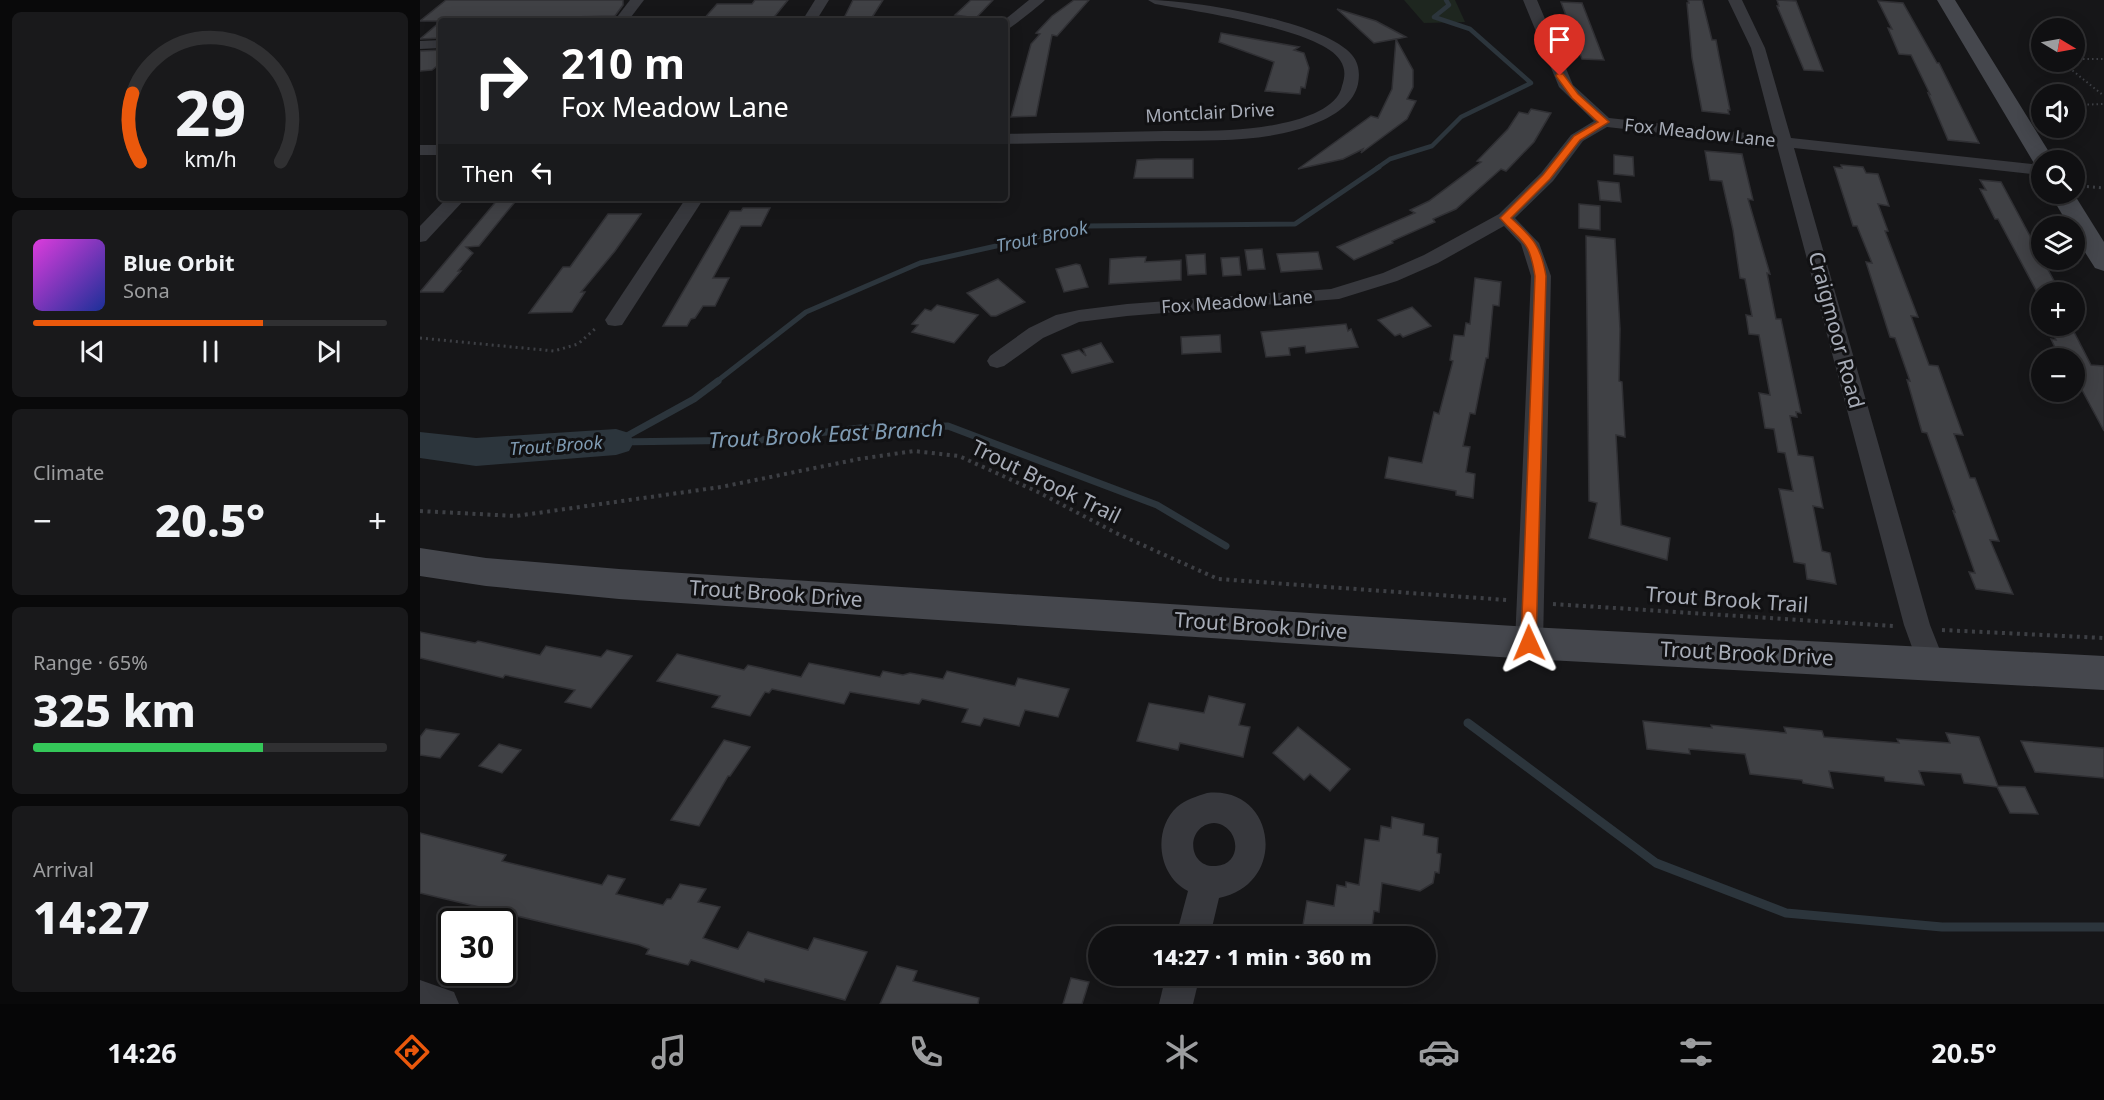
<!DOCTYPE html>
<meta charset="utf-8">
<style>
:root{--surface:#101012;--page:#19191b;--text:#f1f3f6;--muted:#9c9d9f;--line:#303032;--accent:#ea580c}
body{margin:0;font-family:"Noto Sans",sans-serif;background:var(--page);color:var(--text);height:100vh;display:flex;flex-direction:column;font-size:22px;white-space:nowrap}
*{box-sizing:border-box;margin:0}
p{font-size:20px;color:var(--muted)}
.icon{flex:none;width:33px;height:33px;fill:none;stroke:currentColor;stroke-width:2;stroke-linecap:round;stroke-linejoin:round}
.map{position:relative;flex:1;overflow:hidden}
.sheet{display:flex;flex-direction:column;gap:12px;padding:12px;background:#09090a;width:420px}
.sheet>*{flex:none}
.top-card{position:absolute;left:18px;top:18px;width:570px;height:183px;border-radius:6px;box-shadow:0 3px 15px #0003,0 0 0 2px var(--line);background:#202124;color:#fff;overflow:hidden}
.needle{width:39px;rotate:100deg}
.fabs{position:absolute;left:1611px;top:18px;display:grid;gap:12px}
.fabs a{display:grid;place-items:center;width:54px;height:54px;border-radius:50%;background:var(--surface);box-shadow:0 3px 15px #0003,0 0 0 2px var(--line);font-size:30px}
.speed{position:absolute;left:18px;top:908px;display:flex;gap:12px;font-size:30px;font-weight:700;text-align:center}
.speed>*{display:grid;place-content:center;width:78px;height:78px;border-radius:50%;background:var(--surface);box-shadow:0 3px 15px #0003,0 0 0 2px var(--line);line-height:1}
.speed .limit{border:3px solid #111;border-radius:9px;background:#fff;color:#111}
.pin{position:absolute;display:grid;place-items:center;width:51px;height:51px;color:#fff;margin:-62px -26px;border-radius:50% 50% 50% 0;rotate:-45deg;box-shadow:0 0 6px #0007}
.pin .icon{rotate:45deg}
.me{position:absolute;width:66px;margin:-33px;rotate:359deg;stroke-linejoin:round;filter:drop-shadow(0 0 4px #0008)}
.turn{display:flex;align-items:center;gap:21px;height:126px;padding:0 24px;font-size:27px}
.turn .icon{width:78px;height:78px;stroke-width:2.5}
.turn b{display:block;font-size:42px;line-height:51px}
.then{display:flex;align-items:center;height:57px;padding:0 24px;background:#0003;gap:12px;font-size:22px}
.big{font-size:45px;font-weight:800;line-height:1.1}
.sheet .card{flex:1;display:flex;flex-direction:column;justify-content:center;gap:9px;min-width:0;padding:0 21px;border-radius:9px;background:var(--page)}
.sheet .dial{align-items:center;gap:0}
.dial svg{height:156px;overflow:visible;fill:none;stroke:var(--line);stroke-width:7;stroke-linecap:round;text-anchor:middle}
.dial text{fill:var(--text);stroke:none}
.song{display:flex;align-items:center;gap:18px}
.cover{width:72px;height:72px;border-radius:9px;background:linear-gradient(135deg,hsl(300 70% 55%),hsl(230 70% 35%))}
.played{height:6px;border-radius:3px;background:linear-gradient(90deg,var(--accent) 65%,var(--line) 65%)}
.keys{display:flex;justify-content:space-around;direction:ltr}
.heat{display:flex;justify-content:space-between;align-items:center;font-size:33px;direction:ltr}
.charge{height:9px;border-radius:4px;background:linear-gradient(90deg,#34c759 65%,var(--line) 0)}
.trip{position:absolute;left:668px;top:926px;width:348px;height:60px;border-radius:30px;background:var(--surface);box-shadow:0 3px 15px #0003,0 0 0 2px var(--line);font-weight:800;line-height:60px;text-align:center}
.menu{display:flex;height:96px;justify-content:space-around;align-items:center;background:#060607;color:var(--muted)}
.menu .icon{width:42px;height:42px}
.menu .on{color:var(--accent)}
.menu b{font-size:27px;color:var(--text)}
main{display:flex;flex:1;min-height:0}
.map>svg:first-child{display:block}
</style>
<main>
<section class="sheet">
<div class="card dial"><svg viewBox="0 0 100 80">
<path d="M14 69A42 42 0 1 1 86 69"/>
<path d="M14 69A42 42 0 0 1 10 34" stroke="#ea580c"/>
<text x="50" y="56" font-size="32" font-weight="700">29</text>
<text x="50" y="72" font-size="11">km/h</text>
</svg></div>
<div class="card">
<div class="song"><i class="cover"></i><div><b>Blue Orbit</b><p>Sona</p></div></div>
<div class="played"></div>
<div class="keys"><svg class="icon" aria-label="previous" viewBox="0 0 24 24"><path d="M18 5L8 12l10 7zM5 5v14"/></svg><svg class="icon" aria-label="pause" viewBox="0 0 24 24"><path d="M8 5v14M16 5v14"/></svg><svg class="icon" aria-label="next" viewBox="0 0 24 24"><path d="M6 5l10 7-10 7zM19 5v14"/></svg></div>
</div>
<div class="card"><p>Climate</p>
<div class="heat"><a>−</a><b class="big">20.5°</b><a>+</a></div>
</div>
<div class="card"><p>Range · 65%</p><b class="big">325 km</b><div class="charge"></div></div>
<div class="card"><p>Arrival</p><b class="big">14:27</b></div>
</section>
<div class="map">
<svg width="1684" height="1004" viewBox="0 0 1684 1004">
<rect width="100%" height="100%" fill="#161618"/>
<path fill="#1e261f" d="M984 0H1035L1045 22 1004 23Z"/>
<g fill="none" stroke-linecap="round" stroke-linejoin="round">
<path stroke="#2c353c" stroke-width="4.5" d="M957 168 970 159 1012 146 1041 117 1111 83 1050 29 1014 17 1029 5 1026 0"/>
<path stroke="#2c353c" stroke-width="5" d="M296 382 386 312 500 263 666 226 875 224 959 167"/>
<g stroke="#2c353c" stroke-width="7">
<path d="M196 442 274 399 298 381"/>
<path d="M196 442 340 440 440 428 528 426 737 505 806 546"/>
</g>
<path stroke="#2c353c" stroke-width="9" d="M1048 723 1236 863 1366 913 1522 927H1684"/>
<path fill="#2c353c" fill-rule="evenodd" d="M196 429 209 433 214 442 209 451 196 455 56 466 0 458V432L56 438Z"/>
</g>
<g fill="#404145" stroke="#303034" stroke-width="1.5">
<path d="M26 0H203V5L195 16 105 18 101 21H21V38L0 39 21 21H0Z"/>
<path d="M335 0H368L351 21H282L297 4H332Z"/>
<path d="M433 0H463L451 19 423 20Z"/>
<path d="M551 0H573L556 18 535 15Z"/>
<path d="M654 0H669L637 36 632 35 616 116 591 117 611 44 620 34 616 33 632 16Z"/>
<path d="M1268 0H1282L1292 40H1296L1299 56 1310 110H1308L1309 114 1282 111 1272 58 1267 3H1269Z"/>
<path d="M1357 0 1376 1 1403 71 1384 70 1357 6H1359Z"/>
<path d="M1458 1 1483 3 1517 63H1519L1559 143 1528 140 1508 93 1510 94 1491 55 1479 54 1468 28 1472 29Z"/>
<path d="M1141 2 1162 3 1184 60 1162 59Z"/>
<path d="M917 9 956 21 986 37 976 39 993 70V87L987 99 996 101 987 119 941 153 943 149 923 159 878 169 951 116 958 118 972 89 976 39 954 43Z"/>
<path d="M801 33 879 47 874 50 884 53 889 68 885 88 881 87 880 94 845 91 854 62 799 42Z"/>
<path d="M21 50V63L12 70 0 71V51Z"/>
<path d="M1111 109 1131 113 1114 142 1086 171 1081 169 1036 209 1013 219 1015 222 972 241 973 243 934 260 917 247 995 213 990 210 1009 201 1061 162 1057 161 1088 129 1099 112 1108 114Z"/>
<path d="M1285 151 1322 154 1333 200 1328 199 1350 274 1347 273 1356 319H1361L1381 413 1376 412 1377 417 1370 416 1378 455 1393 457 1403 508 1393 506 1402 551 1410 553 1416 584 1387 579 1385 564 1374 562 1359 489 1373 491 1365 453 1358 452 1354 429 1345 428 1339 393 1350 395 1339 335 1329 334 1326 315 1332 316 1325 279 1320 278 1313 230 1302 181 1290 180Z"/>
<path d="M1194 155 1213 157 1214 176 1194 174Z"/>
<path d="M736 159H773V178H714L717 160Z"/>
<path d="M1421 165 1443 167 1446 173 1458 174 1469 206 1458 204 1468 231H1465L1498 317 1491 316 1509 365 1518 366 1543 435 1534 434 1550 478H1555L1579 541 1570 540 1593 594 1556 589 1549 572 1555 573 1533 511 1535 512 1507 433 1502 432 1487 380 1490 381 1475 338 1470 337 1446 262 1452 263 1437 226H1433L1414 167 1422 168Z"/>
<path d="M1560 180 1581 182 1640 292H1617L1578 219H1575L1560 189 1566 190Z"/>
<path d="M1178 181 1199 183 1201 202 1180 200Z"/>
<path d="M79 198H88L94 203 59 246 46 247 53 253 38 271H41L23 292H0Z"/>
<path d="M1159 204 1180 206V230L1159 228Z"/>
<path d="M323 208H350L341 226H321L293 278H309L295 306H283L275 318 271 319 267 326H243L310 211H321Z"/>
<path d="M188 214H221L195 251 161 292H165L152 312 109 313 143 267H150Z"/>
<path d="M1166 236 1195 239 1200 329 1199 381 1202 382 1205 437 1196 435 1201 525 1250 538 1247 560 1169 538 1177 503 1169 501Z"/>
<path d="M842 249 845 269 828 270 825 250Z"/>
<path d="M898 252 902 269 861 272 857 254Z"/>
<path d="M785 254 786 274 768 275 766 255Z"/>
<path d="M717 257H726L725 262 761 260V280L689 284 690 259Z"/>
<path d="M819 257 821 275 803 276 801 258Z"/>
<path d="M656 264 660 265 668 287 644 292 636 269Z"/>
<path d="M1055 278 1081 282 1079 306 1073 305 1068 358H1066L1055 414 1050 413 1043 446 1050 447 1046 472 1055 474 1053 498 1036 495V491L965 478 969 457 1002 463 1014 412 1019 414 1033 361 1030 360 1034 335 1044 336 1046 323 1050 324Z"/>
<path d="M578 279 605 302 576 316H571L547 293Z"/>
<path d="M517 305 558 315 534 343 492 332 498 325 492 324 505 309 511 311Z"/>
<path d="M992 307 1011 326 983 337 980 334 975 336 958 320Z"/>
<path d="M926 324 928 331 931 329 938 347 886 353 885 346 869 348 870 355 846 357 841 332Z"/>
<path d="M1629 326H1651L1671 365 1684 366V431L1654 375V358H1640L1631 339 1636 340Z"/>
<path d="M800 335 801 352 762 354 761 337Z"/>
<path d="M681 343 693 362 652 373 642 355 659 350 666 356 663 349Z"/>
<path d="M0 632 55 643 58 641 120 655 126 646 181 657 187 650 212 656 171 708 145 702 155 690 85 675 83 678 0 658Z"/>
<path d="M257 654 324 670 328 665 381 677 389 663 460 677 463 671 483 675 490 673 523 679 527 671 595 686 598 678 649 689 638 717 605 710 599 726 564 718 560 726 542 722 548 709 502 699 499 704 430 692 424 704 352 689 349 693 345 692 330 716 292 707 300 696 237 681Z"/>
<path d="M789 696 825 704 819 725 830 727 823 757 760 743 758 750 717 741 729 703 784 713Z"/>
<path d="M1223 721 1292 728 1291 725 1366 733 1364 727 1402 731 1404 737 1479 743 1477 739 1530 743 1526 733 1559 737 1578 786 1605 787 1618 814 1590 813 1577 787 1544 783 1541 774 1499 771 1504 785 1465 781 1464 777 1409 771 1413 788 1383 783 1382 780 1330 774 1325 754 1269 749 1270 754 1227 749Z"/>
<path d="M878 727 930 769 910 791 890 774 884 780 853 753Z"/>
<path d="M6 729 39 734 20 758 0 755V737Z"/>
<path d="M304 740 330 747 310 776H308L279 826 251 820Z"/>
<path d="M1601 741 1684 748V778L1615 772Z"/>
<path d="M79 744 101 750 82 773 59 766Z"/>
<path d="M972 817 1004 824 1003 835 1018 838 1017 853 1021 854 1019 873 1015 872 1013 883 1000 891 962 883 959 912 954 911 951 936H906L882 931 887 901 914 906 917 885 926 887V882L939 885 945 839 959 841 961 826 971 828Z"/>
<path d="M0 833 86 855 82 861 182 885 188 875 205 879 196 894 243 905 247 899H251L260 884 286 889 278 902 300 907 283 938 318 949 328 932 388 950 394 938 447 952 425 1000 345 979 344 982 271 960 268 965 226 954 229 949 219 945 0 893Z"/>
<path d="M477 966 497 971 493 981 559 998 558 1004H460Z"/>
<path d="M651 978 669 982 662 1004H643Z"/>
</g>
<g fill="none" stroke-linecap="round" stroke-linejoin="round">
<g stroke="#3d3f44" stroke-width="2" stroke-dasharray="1.5 3" stroke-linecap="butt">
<path d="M1654 59H1684"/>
<path d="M1642 62 1684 96"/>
<path d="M1610 104 1622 105"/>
<path d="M1654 105 1684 104"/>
</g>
<g stroke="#3d3f44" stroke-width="3" stroke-dasharray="2 4" stroke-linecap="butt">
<path d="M1661 186 1684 188"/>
<path d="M0 338 134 351 158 344 176 328"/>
</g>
<g stroke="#3d3f44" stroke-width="4" stroke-dasharray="3 4.5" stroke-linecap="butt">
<path d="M0 511 96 516 301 487 439 459 494 451 539 456 618 492 696 533 798 579 1087 600"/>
<path d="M1133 604 1473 626"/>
<path d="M1522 630 1684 638"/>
</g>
<g fill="#37383d" fill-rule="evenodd">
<path d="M210 0H224L208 21H194Z"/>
<path d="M395 0H409L396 21H382Z"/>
<path d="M609 0H625C621 4 589 30 585 31V21H583Z"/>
<path d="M728 0C773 0 903 21 932 55 939 63 940 74 938 84 934 102 917 114 901 121 852 143 796 140 744 141 691 142 638 143 585 144V134C638 133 692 132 745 131 785 131 824 132 863 123 883 119 918 108 922 86 925 77 926 69 920 60 900 29 774 11 735 4Z"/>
<path d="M1103 0H1117L1153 85 1189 118 1354 136 1331 48 1308 0H1322L1345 48 1371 138 1622 165V175L1374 148 1510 625 1525 663 1521 672 1511 675 1501 672 1484 625 1357 146 1187 127 1163 141 1133 181 1095 218 1119 243 1131 276 1123 643 1119 651 1109 655 1099 651 1095 643 1111 276 1101 244 1084 226 1018 263 977 281 919 299 707 316 659 322 623 338 584 366 577 368 570 366 567 361 570 356 609 328 636 315 659 310 707 304 911 289 963 273 1004 255 1079 214 1121 173 1151 135 1174 121 1139 87Z"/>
<path d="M21 40V48L0 49V41Z"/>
<rect x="0" y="145" width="21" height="10"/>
<path d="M27 198H46L6 241 0 242V226Z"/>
<path d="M266 198H284L202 325 195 326 188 325 185 320Z"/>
<path d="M787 793C855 785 870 883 799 898L790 936H756L768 891C738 876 732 830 757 807 765 800 777 796 787 793ZM794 823C820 825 824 864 796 866 767 868 765 825 794 823Z"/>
<path d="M746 975H780L773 1004H739Z"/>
<path d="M0 980 34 992 39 1004H0Z"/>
</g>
<g fill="#45474d" fill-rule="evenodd">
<path d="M1517 0H1535L1634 160H1622V166L1615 165Z"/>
<path d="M1630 194H1654L1684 242V271L1675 268 1654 235V226H1649Z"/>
<path d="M0 548 66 558 199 569 1109 627 1684 656V690L1109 659 199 599 66 586 0 576Z"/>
</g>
</g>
<path fill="#ea580c" stroke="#983908" stroke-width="1.5" d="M1137 74H1143L1158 94 1189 122 1160 140 1130 179 1091 218C1113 238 1121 246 1126 276L1116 643 1114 648 1109 650 1103 648 1101 643 1115 276C1109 239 1103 244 1080 218L1123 175 1154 136 1178 122 1152 98 1136 76Z"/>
<g text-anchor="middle" stroke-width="6" stroke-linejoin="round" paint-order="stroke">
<g font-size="18" fill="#a8adb8" stroke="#111113">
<text transform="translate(790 113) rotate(-3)" y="6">Montclair Drive</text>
<text transform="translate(1280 133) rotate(6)" y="6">Fox Meadow Lane</text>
<text transform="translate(817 302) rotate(-4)" y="6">Fox Meadow Lane</text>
</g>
<g font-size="18" font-style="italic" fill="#7f9bb3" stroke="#111113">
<text transform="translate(622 237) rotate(-12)" y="6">Trout Brook</text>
<text transform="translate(136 446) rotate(-4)" y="6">Trout Brook</text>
</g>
<g font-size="21" fill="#a8adb8" stroke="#111113">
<text transform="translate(1416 330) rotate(75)" y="7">Craigmoor Road</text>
<text transform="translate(626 482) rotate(26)" y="7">Trout Brook Trail</text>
<text transform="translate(356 594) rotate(4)" y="7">Trout Brook Drive</text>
<text transform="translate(1307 600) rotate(4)" y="7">Trout Brook Trail</text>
<text transform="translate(841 626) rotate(4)" y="7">Trout Brook Drive</text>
<text transform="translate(1327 654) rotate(3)" y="7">Trout Brook Drive</text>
</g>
<g font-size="22" font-style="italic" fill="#7f9bb3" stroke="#111113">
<text transform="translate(406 434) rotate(-3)" y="8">Trout Brook East Branch</text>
</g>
</g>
</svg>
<div class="fabs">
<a><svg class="needle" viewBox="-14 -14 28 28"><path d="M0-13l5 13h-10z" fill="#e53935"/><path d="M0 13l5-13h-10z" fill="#9c9d9f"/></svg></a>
<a><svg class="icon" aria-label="sound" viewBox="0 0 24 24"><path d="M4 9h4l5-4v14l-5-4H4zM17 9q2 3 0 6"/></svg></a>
<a><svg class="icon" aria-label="search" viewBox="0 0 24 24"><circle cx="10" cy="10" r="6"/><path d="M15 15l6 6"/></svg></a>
<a><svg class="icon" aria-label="layers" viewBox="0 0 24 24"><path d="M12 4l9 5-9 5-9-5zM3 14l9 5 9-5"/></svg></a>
<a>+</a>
<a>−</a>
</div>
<div class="speed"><div class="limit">30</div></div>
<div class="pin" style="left:1140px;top:76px;background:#d93025"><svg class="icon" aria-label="arrive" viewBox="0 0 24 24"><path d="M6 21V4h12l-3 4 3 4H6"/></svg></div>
<svg class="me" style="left:1109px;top:643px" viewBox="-20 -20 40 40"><path d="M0-17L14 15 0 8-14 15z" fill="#ea580c" stroke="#fff" stroke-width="4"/></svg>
<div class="trip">14:27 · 1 min · 360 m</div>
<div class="top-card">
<div class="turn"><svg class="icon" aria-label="right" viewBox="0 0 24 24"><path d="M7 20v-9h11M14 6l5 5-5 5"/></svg><div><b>210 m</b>Fox Meadow Lane</div></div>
<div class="then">Then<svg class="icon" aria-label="left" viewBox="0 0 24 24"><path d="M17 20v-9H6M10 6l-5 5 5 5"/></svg></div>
</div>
</div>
</main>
<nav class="menu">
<b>14:26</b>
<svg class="icon on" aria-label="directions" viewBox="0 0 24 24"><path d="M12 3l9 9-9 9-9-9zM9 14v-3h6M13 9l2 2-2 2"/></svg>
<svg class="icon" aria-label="music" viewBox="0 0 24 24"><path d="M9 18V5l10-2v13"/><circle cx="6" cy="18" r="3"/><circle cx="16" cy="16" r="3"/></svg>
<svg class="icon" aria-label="phone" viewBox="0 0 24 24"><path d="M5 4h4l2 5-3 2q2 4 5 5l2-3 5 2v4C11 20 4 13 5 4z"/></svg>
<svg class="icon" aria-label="climate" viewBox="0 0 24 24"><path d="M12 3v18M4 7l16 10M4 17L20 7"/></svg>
<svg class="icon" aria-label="car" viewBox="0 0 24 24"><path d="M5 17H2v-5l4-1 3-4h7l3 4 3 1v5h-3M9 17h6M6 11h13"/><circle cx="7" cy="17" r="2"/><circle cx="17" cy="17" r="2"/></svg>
<svg class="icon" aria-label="filters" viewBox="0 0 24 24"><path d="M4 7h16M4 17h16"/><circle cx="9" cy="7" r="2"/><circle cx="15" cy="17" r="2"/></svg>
<b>20.5°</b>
</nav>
